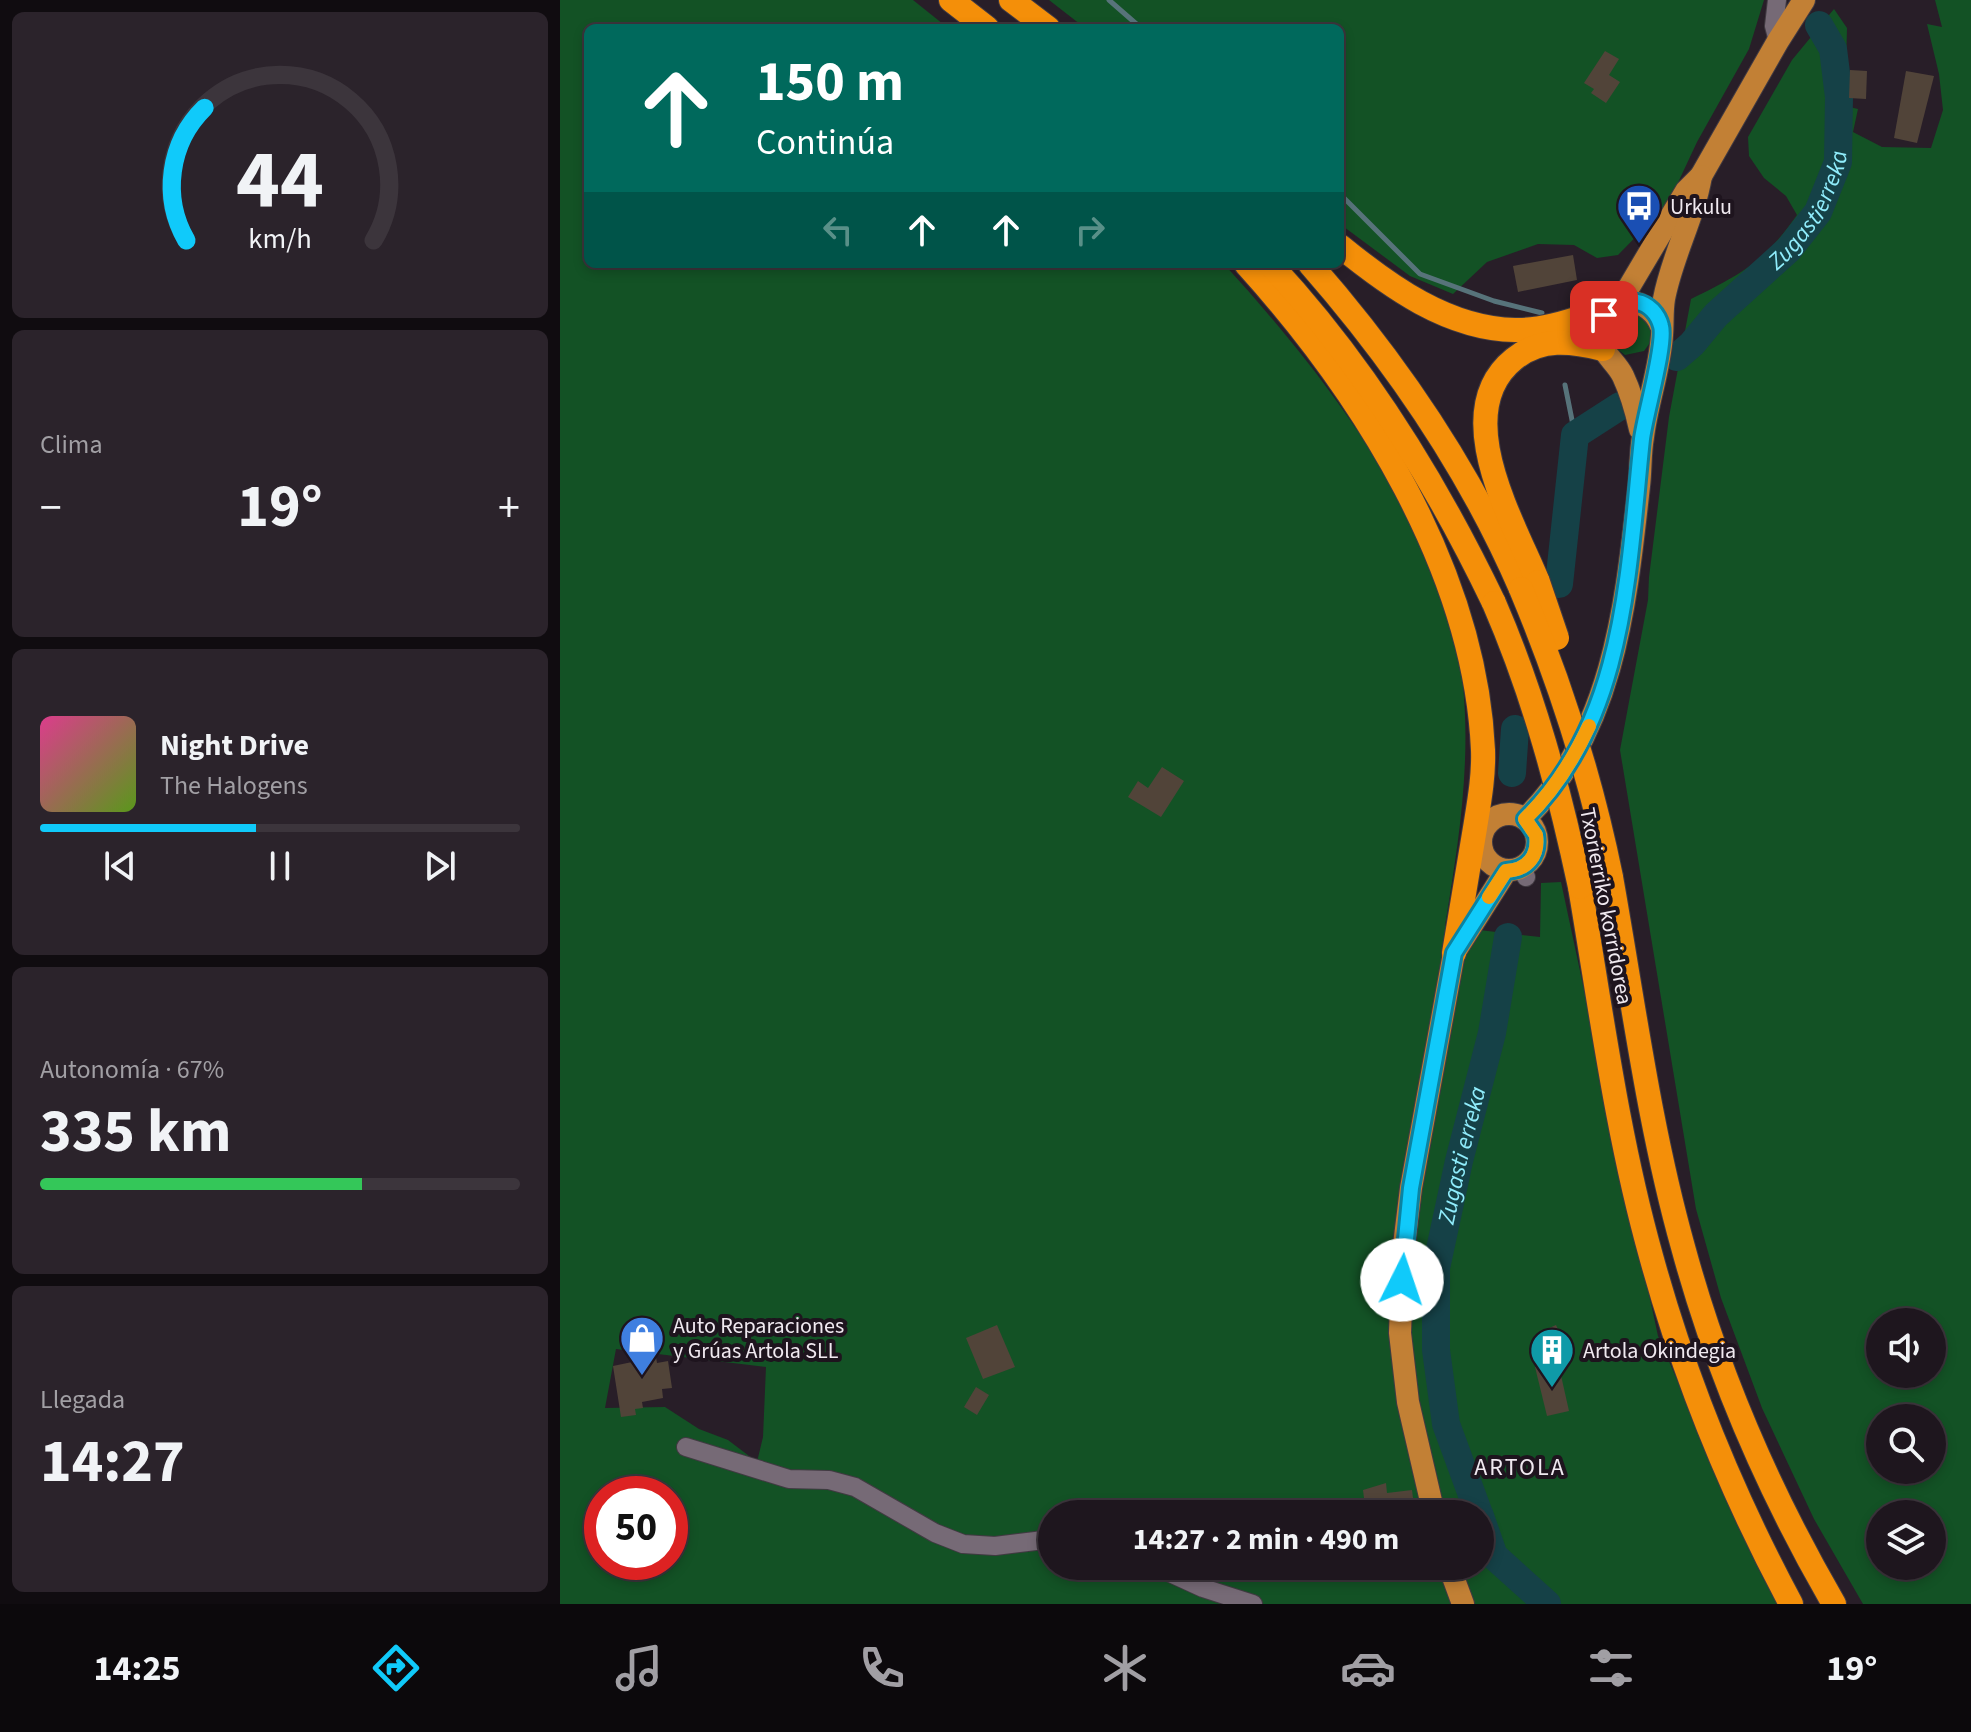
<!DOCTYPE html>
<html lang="es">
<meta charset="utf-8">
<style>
:root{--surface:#1e161e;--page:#2b232b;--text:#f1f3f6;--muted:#a19fa4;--line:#3c353c;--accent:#10cafa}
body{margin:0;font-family:"Source Sans 3",sans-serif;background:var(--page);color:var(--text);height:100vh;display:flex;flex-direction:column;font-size:30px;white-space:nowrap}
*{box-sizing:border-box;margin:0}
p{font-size:26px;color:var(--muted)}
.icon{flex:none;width:44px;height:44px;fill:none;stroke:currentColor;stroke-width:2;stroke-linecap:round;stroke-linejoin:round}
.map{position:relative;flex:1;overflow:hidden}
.drawer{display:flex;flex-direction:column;gap:12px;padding:12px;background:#100c10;width:560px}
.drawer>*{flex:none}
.guide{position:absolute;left:24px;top:24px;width:760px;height:244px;border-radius:12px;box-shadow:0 4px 12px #0003,0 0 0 2px var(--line);background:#00695c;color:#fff;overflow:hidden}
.tools{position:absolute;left:1306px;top:1308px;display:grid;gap:16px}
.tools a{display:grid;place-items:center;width:80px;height:80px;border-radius:50%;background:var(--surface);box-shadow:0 4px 12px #0003,0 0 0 2px var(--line);font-size:40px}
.speed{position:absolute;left:24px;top:1476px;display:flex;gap:16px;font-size:40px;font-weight:700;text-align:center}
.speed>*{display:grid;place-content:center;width:104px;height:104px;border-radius:50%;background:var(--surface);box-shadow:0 4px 12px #0003,0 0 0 2px var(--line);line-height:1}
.speed .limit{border:12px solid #d22;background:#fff;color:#111}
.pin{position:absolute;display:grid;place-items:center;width:68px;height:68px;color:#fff;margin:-34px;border-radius:16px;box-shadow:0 4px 12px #0006}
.me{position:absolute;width:88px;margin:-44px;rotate:4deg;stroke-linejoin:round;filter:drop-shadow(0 0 6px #0008)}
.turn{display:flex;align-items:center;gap:28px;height:168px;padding:0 40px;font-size:36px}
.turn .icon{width:104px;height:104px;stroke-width:2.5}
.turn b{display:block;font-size:56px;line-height:68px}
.lanes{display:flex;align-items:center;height:76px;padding:0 40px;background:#0003;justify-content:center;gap:40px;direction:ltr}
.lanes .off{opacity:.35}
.big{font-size:60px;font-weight:700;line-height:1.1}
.drawer .card{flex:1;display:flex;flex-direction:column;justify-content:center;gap:12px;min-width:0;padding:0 28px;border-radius:12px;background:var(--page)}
.drawer .dial{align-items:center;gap:0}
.dial svg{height:208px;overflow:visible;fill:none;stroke:var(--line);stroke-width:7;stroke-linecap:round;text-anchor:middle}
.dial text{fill:var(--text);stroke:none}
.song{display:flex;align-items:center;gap:24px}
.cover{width:96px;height:96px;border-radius:12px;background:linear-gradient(135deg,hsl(330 70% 55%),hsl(90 70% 35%))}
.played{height:8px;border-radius:4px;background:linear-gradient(90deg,var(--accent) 45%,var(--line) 45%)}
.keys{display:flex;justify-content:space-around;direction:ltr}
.heat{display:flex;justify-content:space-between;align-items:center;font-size:44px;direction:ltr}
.charge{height:12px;border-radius:6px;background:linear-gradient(90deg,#34c759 67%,var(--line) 0)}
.trip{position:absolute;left:478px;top:1500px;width:456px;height:80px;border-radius:40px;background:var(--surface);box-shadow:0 4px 12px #0003,0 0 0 2px var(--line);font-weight:700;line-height:80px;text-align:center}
.tab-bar{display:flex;height:128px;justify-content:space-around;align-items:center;background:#0c090c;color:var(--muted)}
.tab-bar .icon{width:56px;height:56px}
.tab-bar .current{color:var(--accent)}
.tab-bar b{font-size:36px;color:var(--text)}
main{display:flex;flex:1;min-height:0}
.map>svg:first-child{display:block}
</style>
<main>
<section class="drawer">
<div class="card dial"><svg viewBox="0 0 100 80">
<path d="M14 69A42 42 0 1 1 86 69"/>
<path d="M14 69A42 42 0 0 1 21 18" stroke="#10cafa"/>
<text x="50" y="56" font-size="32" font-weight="700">44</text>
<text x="50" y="72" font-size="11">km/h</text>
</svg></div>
<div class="card"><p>Clima</p>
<div class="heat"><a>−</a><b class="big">19°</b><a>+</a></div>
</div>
<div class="card">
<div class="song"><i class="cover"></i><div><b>Night Drive</b><p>The Halogens</p></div></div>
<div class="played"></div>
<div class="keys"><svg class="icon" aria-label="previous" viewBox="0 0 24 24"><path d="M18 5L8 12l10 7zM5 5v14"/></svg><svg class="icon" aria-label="pause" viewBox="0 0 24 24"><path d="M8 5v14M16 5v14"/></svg><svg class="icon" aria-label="next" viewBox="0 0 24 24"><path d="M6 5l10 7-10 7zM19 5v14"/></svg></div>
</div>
<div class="card"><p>Autonomía · 67%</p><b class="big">335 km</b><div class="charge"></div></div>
<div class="card"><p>Llegada</p><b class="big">14:27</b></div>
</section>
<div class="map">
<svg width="1411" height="1604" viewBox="0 0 1411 1604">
<rect width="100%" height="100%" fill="#281e28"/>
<g fill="#135225" fill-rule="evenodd">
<path d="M0 0H353L388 28H28V264H664C766 376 886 530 903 685 911 767 898 846 885 926L980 937 981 883 1001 882 1098 1336 1203 1578 1218 1604H0ZM56 1349 206 1367 203 1437 197 1462 168 1440 139 1429 105 1407 45 1408ZM42 1494H110V1562H42ZM492 1514H920V1566H492Z"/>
<path d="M489 0H1204L1189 49 1137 142 1108 204 1058 255 1037 258 1014 245 978 244 927 262 893 294 850 276 780 224V28H525Z"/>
<path d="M1375 0H1411V1604H1303L1254 1519 1202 1408 1161 1298 1136 1209 1060 750 1088 600 1089 577 1109 417 1131 299C1182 274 1204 262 1237 215L1226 196 1204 178 1189 156 1188 137 1232 60 1274 9 1287 28 1285 106 1298 109 1293 132 1322 147 1371 148 1383 110 1379 74 1367 24 1382 27ZM1320 1322H1372V1374H1320ZM1320 1418H1372V1470H1320ZM1320 1514H1372V1566H1320Z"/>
<path d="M1074 310 1092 327V340L1084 351 1065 355 1051 344 1048 332 1056 315Z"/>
</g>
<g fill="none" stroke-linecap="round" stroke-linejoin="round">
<g stroke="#57737a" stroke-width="5">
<path d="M549 0 581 28"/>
<path d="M780 194 860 274 934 301 982 313"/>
<path d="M1005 385 1015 435"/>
</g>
<g stroke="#154147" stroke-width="28">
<path id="s1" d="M1117 357 1132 344 1156 315 1229 249 1258 212 1278 162 1279 97 1273 49 1259 25"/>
<path d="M999 584 1015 435 1060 406"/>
<path d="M952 773 955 729"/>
<path id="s2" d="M919 1514 886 1424 876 1350V1268L899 1161 932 1033 948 937"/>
<path d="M920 1516 934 1556 987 1604"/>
</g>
</g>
<g fill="#514439">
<path d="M1045 51 1059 59 1049 75 1060 82 1046 103 1031 93 1034 89 1024 83Z"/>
<path d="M1290 70 1307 71 1306 99 1289 98Z"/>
<path d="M1346 71 1374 76 1357 143 1334 138Z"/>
<path d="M1013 255 1017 280 958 292 953 266Z"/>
<path d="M602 767 624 781 601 817 568 797 578 781 588 788Z"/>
<path d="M437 1325 455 1367 423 1379 406 1338Z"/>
<path d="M996 1325 1010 1355 992 1364 978 1333Z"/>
<path d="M96 1357 97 1363 108 1361 112 1388 102 1389 103 1398 82 1402 83 1408 75 1409 76 1415 61 1417 53 1366Z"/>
<path d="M998 1362 1009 1411 987 1416 975 1367Z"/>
<path d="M416 1387 429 1395 417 1415 404 1407Z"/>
<path d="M826 1483 827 1493 852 1490 855 1514H806L803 1490Z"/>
</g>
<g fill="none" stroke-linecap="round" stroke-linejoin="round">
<g stroke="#413a42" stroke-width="20">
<g id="minor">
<path d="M1217 0 1214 26 1218 41"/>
<path d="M962 868 966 877"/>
<path d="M126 1447 229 1479 269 1480 295 1487 375 1533 403 1544 435 1546 492 1539"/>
<path d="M595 1566 643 1588 693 1604"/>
</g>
</g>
<g stroke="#413a42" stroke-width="24">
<g id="major">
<path d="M1059 304 1126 191 1141 176 1218 41 1244 0"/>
<path d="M1080 429C1076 411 1071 393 1063 376 1057 363 1043 354 1039 340 1038 334 1039 327 1041 322 1052 290 1091 299 1101 326"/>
<circle cx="949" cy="842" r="28"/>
<path d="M965 819C1054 732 1066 603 1079 486 1081 470 1080 453 1083 437 1087 403 1100 369 1102 335 1103 323 1102 311 1104 299 1112 256 1134 218 1141 176"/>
<path d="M874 1514 848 1402 840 1333 843 1253 851 1188 894 953 946 871"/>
<path d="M889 1566 903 1604"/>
</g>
</g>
<g stroke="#413a42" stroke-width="26">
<g id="highway">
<path d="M391 0 427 28"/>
<path d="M451 0 488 28"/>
<path d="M780 246C829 286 888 329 955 330 987 331 1020 317 1050 308"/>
<path d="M686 264C803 393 915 571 923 750 924 776 919 803 915 828 908 870 901 912 894 953"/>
<path d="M710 264C804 365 875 480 934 603"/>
<path d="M750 264C835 361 910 471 961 589"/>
<path d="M978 582C953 521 888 412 954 359 981 337 1011 341 1043 349"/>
<path d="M1051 877C1073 1000 1089 1126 1123 1247 1157 1372 1209 1492 1274 1604"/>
<path d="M1020 887C1041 1010 1057 1135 1091 1256 1124 1376 1172 1494 1231 1604"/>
</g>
</g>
<use href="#minor" stroke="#766a76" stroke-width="18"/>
<use href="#major" stroke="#c28035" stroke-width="22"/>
<use href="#highway" stroke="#f48f09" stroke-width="24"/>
<g stroke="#413a42" stroke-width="26" stroke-linecap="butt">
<g id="highway-bridge">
<path d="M978 582 997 638"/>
<path d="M961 589C1000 682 1031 778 1051 877"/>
<path d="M934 603C974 695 999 789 1020 887"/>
</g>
</g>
<use href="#highway-bridge" stroke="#f48f09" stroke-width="24"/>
</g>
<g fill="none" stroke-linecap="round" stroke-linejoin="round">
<g stroke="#0a83a2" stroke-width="20">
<path id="route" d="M842 1280 851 1188 894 953 946 871C968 870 979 855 976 835L965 819C1066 721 1068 570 1082 439 1085 415 1106 344 1101 326 1098 314 1089 304 1077 302 1064 299 1053 306 1044 315"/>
</g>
<use href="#route" stroke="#10cafa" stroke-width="14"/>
<path stroke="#f59e0b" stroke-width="14" d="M929 897 946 871C968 870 979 855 976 835L965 819C992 793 1013 760 1029 726"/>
</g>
<defs>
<g id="bus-pin" transform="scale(2.3)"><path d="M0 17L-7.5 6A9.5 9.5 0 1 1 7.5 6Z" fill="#1a4fb4" stroke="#1e141e"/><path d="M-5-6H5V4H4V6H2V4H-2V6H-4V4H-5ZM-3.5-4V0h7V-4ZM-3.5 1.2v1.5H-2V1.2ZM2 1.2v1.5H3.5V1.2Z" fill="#fff"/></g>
<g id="shop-pin" transform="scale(2.3)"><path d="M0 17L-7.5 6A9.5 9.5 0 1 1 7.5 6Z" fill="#3f7fe0" stroke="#1e141e"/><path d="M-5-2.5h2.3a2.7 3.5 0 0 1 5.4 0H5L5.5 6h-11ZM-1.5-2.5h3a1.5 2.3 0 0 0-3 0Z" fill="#fff"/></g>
<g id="building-pin" transform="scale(2.3)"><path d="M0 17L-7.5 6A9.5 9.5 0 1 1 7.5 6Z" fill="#0f9aa8" stroke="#1e141e"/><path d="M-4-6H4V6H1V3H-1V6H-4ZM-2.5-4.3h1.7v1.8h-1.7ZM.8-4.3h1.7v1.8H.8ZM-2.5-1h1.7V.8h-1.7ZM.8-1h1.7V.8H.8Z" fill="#fff"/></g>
</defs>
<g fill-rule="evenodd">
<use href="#bus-pin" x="1079" y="206"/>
<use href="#shop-pin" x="82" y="1338"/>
<use href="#building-pin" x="992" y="1350"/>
</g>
<g text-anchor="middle" stroke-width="8" stroke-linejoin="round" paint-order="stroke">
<g font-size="22" fill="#f0e9f0" stroke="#1e141e" text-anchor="start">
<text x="1110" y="214">Urkulu</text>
<text x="113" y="1333">Auto Reparaciones<tspan x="113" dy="25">y Grúas Artola SLL</tspan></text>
<text x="1023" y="1358">Artola Okindegia</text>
</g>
<g font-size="22" fill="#f0e9f0" stroke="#1e141e">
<text transform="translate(1047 906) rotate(79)" y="8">Txorierriko korridorea</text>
</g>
<g font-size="24" font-style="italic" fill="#90edfc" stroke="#1e141e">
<text dy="8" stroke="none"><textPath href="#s1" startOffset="200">Zugastierreka</textPath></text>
<text dy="8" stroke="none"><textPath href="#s2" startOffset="368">Zugasti erreka</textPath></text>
</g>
<g font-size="24" letter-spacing="2" fill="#f0e9f0" stroke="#1e141e">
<text x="960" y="1475">ARTOLA</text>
</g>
</g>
</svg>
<div class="tools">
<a><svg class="icon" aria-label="sound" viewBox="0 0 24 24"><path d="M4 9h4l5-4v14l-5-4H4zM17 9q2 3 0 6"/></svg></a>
<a><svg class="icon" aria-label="search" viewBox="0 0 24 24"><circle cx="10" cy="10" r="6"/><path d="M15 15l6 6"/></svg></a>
<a><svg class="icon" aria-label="layers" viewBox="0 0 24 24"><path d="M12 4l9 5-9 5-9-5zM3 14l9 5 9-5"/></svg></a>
</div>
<div class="speed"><div class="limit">50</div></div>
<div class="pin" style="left:1044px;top:315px;background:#d93025"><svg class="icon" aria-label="arrive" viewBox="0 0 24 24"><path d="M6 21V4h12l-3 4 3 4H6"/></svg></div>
<svg class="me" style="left:842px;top:1280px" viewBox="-20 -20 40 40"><circle r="19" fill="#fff"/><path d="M0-13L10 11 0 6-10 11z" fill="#10cafa"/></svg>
<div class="trip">14:27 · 2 min · 490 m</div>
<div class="guide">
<div class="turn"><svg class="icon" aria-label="ahead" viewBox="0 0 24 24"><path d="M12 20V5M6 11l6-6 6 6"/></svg><div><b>150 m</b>Continúa</div></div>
<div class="lanes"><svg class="icon off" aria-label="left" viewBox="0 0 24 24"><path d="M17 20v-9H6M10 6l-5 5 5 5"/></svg><svg class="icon" aria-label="ahead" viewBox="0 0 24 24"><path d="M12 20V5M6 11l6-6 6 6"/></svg><svg class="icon" aria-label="ahead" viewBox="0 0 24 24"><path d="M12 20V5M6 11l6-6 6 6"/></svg><svg class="icon off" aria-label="right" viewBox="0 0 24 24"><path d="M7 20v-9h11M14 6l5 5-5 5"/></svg></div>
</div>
</div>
</main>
<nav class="tab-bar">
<b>14:25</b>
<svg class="icon current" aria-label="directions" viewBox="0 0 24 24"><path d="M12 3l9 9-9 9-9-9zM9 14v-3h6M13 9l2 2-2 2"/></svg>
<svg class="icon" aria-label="music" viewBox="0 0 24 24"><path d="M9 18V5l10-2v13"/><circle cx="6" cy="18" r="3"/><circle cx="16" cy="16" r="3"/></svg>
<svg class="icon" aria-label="phone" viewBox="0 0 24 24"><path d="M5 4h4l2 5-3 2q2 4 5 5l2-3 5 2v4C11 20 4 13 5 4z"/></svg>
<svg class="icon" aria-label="climate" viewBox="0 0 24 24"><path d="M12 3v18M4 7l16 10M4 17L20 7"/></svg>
<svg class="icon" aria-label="car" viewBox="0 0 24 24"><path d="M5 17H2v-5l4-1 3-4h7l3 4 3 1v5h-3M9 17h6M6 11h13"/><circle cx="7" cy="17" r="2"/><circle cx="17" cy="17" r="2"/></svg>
<svg class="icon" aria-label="filters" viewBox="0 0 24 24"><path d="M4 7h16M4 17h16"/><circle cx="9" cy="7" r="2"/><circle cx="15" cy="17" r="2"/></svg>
<b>19°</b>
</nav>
